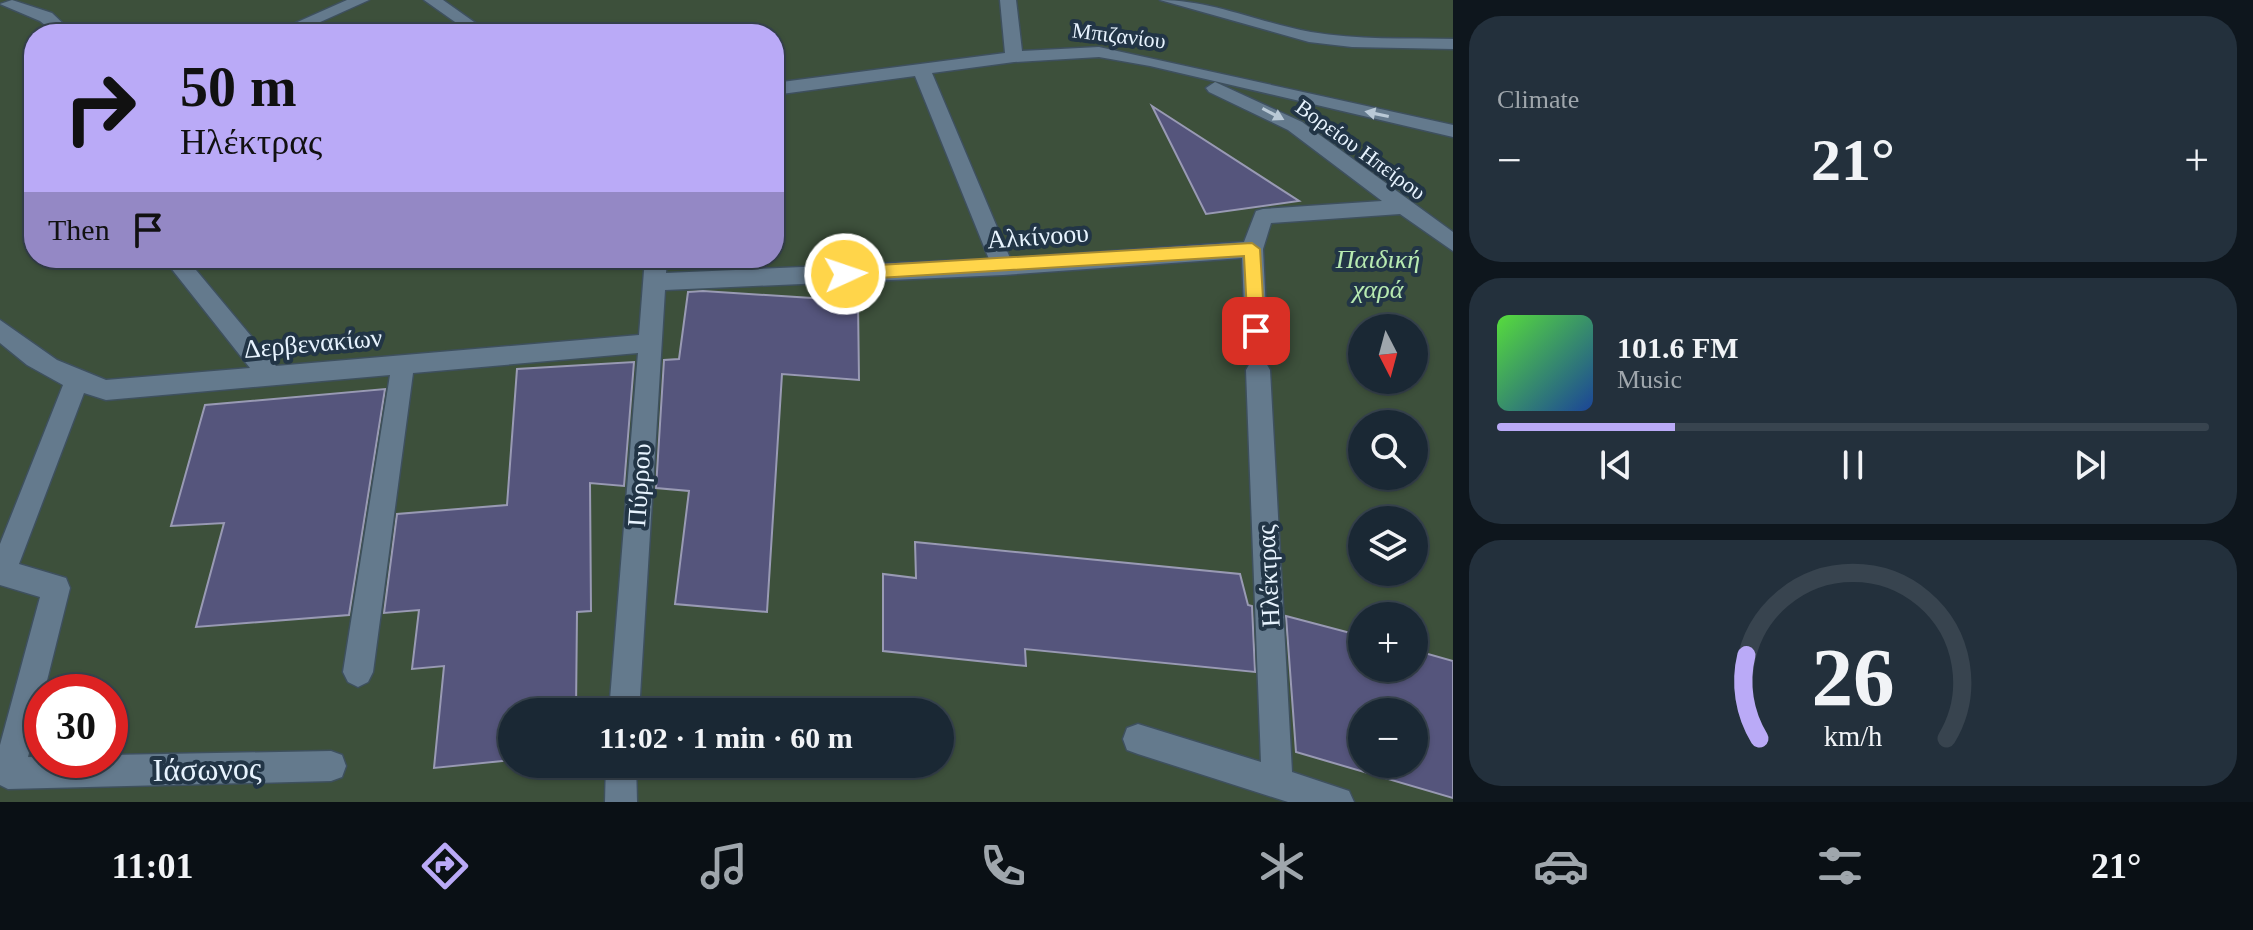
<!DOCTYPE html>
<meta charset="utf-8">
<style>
:root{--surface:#1a2834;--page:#23303c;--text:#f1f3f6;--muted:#9fa6ac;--line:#38444f;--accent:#baaaf7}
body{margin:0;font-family:"Times New Roman",serif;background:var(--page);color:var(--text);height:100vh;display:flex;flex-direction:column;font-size:30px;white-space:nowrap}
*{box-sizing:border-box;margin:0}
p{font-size:26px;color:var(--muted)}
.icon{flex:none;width:44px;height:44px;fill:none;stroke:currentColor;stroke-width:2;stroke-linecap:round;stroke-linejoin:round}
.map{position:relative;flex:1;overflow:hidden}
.side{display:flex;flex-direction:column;gap:16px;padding:16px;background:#0e161d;width:800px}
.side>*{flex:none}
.hud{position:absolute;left:24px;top:24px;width:760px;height:244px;border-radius:32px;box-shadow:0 2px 6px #0004,0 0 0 2px var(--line);background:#baaaf7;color:#111;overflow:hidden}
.needle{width:52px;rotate:174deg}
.buttons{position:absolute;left:1348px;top:314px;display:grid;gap:16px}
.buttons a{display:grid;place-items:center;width:80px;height:80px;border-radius:50%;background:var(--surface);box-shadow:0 2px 6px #0004,0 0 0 2px var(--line);font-size:40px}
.speed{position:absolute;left:24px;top:674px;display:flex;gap:16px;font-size:40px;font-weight:700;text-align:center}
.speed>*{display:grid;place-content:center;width:104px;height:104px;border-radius:50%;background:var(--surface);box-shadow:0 2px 6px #0004,0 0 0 2px var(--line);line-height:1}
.speed .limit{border:12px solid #d22;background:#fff;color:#111}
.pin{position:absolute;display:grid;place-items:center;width:68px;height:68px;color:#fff;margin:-34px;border-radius:16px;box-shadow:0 4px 12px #0006}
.me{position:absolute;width:88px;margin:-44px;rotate:87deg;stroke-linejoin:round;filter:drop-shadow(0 0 6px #0008)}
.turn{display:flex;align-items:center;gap:28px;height:168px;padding:0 24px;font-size:36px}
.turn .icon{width:104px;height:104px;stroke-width:2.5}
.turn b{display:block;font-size:56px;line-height:68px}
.then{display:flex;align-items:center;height:76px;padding:0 24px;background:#0003;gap:16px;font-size:30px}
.big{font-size:60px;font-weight:800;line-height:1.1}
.side .tile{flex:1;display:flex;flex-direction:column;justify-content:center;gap:12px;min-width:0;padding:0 28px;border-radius:32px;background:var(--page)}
.side .dial{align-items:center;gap:0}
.dial svg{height:208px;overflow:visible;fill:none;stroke:var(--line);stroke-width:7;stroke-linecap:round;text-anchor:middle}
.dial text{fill:var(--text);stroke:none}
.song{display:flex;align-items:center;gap:24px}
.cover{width:96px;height:96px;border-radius:12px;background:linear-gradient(135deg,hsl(110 70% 55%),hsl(220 70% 35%))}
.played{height:8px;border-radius:4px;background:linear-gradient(90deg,var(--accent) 25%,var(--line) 25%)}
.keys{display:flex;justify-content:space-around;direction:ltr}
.heat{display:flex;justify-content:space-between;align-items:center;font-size:44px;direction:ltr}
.trip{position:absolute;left:498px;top:698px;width:456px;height:80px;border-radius:40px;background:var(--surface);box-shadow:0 2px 6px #0004,0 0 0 2px var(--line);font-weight:800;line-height:80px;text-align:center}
.menu{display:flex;height:128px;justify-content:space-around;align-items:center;background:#0a1015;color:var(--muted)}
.menu .icon{width:56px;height:56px}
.menu .current{color:var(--accent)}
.menu b{font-size:36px;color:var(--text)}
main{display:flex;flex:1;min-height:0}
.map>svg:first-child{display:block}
</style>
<main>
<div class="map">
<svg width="1453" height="802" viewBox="0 0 1453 802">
<rect width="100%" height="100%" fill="#223546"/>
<path fill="#3d503b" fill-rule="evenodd" d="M0 0H1453V802H0ZM34 34H774V258H34ZM1362 328H1414V380H1362ZM1362 424H1414V476H1362ZM1362 520H1414V572H1362ZM1362 616H1414V668H1362ZM42 692H110V760H42ZM512 712H940V764H512ZM1362 712H1414V764H1362Z"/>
<g fill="#55557c" stroke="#999ab4" stroke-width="2" fill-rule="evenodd">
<path d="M1152 106 1299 201 1206 214Z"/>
<path d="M703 291 858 301 859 380 782 374 767 612 675 604 689 491 656 488 664 360 679 359 688 292Z"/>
<path d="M634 362 624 486 590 483 591 611 577 612 576 712H512V760L434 768 444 666 412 669 419 610 384 613 397 514 507 505 517 369Z"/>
<path d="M385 389 349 615 196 627 224 523 171 526 205 405Z"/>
<path d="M915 542 1240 574 1248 605 1252 606 1255 672 1025 649 1026 666 883 651V574L916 578Z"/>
<path d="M1286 616 1362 636V668H1414V650L1453 661V798L1296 752ZM1362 712H1414V764H1362Z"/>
</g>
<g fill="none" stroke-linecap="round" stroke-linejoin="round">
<g stroke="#3e505e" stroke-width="3">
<g id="minor">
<path d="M12 0 52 13 74 34H56L40 21 0 4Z"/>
<path d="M347 0H369L298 32 292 33 284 28Z"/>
<path d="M424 0H443L491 34H472Z"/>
<path d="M1000 0H1016L1022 51 1099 47 1453 125V137L1150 66 1099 57 1014 62 932 73 1010 258 1244 242 1256 211 1263 209 1382 201 1288 130 1209 92 1206 88 1215 82 1302 122 1453 232V251L1400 214 1271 223 1263 249 1267 331 1264 337H1248L1245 331 1242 258 1003 275 665 290 639 712H609L638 353 413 373 373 672 368 682 358 687 348 682 343 672 390 375 106 400 84 393 19 564 66 578 70 588 28 757 110 760V755L331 751 342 755 346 766 342 777 331 781 8 789 0 785V745L40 597 0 585V544L63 385 27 365 0 343V320L57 360 106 380 250 368 163 258H186L276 366 639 335 645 258H667L666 273 989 259 915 76 774 95V83L1005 53Z"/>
<path d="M1160 0C1212 0 1260 23 1311 32 1357 40 1406 38 1453 39V49L1352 47 1309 42Z"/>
<path d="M1258 360 1266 363 1270 370 1292 772 1349 791 1354 802H1288L1138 754 1127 750 1123 739 1127 728 1138 724 1261 762 1246 370 1250 363Z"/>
<path d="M606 764H636L637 802H605Z"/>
</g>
</g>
<use href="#minor" fill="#647a8d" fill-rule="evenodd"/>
</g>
<defs><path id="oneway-solid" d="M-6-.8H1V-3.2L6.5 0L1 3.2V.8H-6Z" transform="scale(2)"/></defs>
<g fill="#b9c9d6">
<use href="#oneway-solid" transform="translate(1273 114) rotate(28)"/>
<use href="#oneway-solid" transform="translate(1377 114) rotate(-168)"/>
</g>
<path fill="#ffd54a" stroke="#a68a30" stroke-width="2" d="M1252 243 1260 249 1265 331 1256 338 1248 331 1244 256 845 280 836 274 845 267Z"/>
<g text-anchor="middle" stroke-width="8" stroke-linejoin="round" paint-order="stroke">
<g font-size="22" fill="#e7f3fe" stroke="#223546">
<text transform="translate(1119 35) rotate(7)" y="8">Μπιζανίου</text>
<text transform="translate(1361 149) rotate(36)" y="8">Βορείου Ηπείρου</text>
</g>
<g font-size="26" fill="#e7f3fe" stroke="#223546">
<text transform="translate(1038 236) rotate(-4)" y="9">Αλκίνοου</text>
<text transform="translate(313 343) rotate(-5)" y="9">Δερβενακίων</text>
<text transform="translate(639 485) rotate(-86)" y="9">Πύρρου</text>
<text transform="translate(1268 576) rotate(-93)" y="9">Ηλέκτρας</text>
</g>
<g font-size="26" font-style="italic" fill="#b7eab1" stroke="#223546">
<text x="1378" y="268">Παιδική<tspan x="1378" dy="30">χαρά</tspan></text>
</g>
<g font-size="32" fill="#e7f3fe" stroke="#223546">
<text transform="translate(207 769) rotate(-1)" y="11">Ιάσωνος</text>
</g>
</g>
</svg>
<div class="buttons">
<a><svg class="needle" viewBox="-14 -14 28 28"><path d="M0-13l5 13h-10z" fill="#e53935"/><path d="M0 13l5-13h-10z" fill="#9fa6ac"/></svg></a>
<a><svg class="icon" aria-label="search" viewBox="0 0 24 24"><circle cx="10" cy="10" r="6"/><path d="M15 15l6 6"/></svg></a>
<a><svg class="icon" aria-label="layers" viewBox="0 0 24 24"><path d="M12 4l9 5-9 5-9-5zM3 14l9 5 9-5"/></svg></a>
<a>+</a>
<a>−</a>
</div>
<div class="speed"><div class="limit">30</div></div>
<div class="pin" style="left:1256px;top:331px;background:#d93025"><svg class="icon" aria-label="arrive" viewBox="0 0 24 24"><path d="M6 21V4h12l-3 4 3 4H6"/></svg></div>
<svg class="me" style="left:845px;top:274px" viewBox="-20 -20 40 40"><circle r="17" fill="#ffd54a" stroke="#fff" stroke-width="3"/><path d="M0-11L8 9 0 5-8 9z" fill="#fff"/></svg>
<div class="trip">11:02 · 1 min · 60 m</div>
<div class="hud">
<div class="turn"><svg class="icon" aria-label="right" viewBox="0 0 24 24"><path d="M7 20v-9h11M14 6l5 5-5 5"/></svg><div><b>50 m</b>Ηλέκτρας</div></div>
<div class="then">Then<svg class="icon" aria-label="arrive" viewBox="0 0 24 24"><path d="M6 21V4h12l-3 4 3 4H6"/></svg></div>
</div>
</div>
<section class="side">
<div class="tile"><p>Climate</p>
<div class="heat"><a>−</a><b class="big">21°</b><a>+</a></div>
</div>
<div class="tile">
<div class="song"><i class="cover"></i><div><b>101.6 FM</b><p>Music</p></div></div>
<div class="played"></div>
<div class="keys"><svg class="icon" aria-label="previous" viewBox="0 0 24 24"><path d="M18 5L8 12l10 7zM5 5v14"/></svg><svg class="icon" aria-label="pause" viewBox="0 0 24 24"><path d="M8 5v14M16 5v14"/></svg><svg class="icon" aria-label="next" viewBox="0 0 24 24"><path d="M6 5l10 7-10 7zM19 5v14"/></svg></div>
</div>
<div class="tile dial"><svg viewBox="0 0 100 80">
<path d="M14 69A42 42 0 1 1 86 69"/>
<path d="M14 69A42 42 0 0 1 9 37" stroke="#baaaf7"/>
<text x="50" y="56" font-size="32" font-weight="700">26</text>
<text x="50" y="72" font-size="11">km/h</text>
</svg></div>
</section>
</main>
<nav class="menu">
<b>11:01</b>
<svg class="icon current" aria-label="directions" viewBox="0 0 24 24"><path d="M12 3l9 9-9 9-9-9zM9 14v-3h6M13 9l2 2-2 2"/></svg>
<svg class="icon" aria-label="music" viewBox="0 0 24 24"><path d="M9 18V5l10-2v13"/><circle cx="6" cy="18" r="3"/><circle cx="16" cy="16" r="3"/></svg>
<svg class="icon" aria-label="phone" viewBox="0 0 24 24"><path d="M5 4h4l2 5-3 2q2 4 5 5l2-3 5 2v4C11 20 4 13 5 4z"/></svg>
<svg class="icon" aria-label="climate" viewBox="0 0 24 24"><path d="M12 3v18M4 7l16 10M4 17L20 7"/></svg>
<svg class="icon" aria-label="car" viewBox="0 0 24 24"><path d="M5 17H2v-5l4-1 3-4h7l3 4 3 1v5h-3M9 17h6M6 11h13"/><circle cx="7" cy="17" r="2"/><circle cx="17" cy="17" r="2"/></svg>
<svg class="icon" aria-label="filters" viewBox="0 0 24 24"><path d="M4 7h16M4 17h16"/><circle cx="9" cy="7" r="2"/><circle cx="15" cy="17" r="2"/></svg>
<b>21°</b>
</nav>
